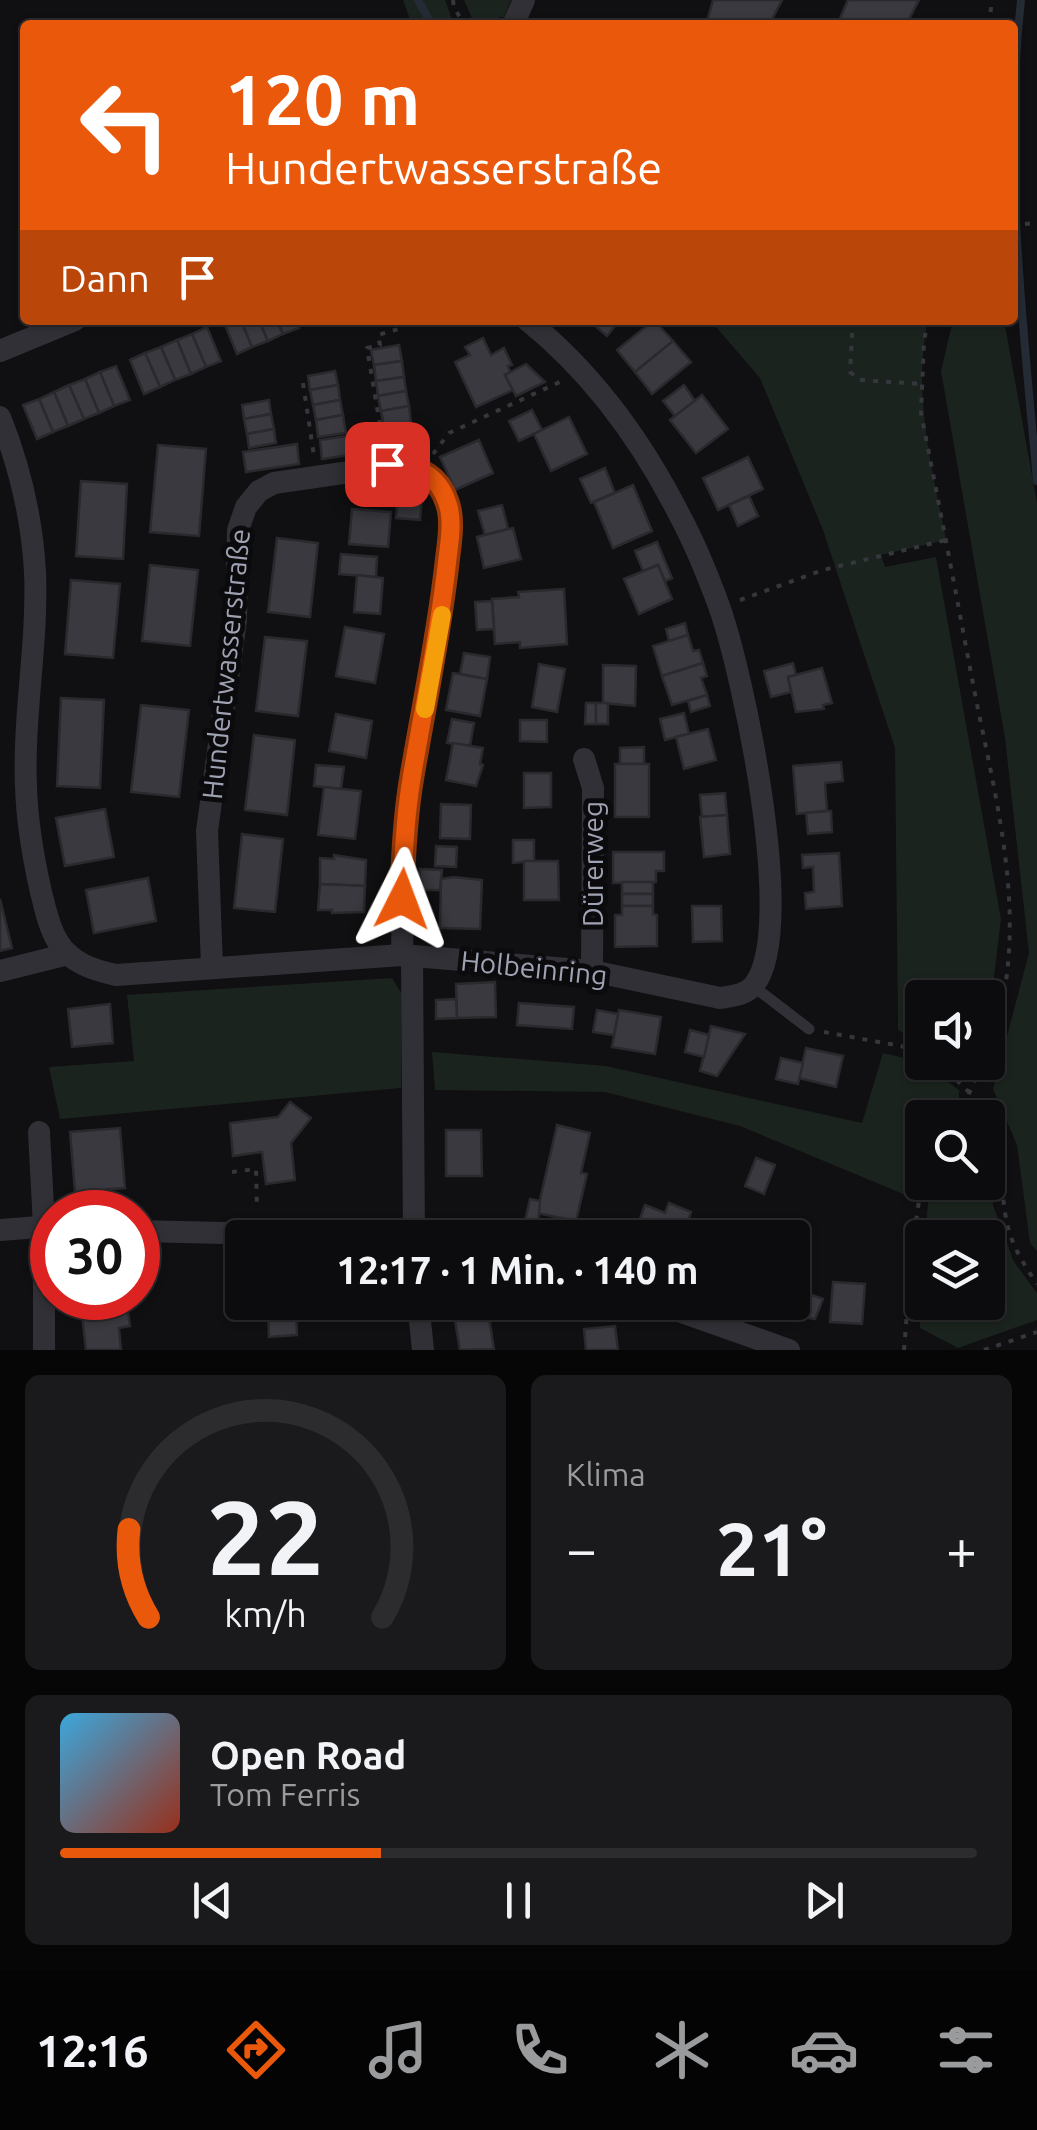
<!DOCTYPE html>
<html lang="de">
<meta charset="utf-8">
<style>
:root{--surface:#0c0b0d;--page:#1a191b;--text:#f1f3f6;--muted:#9a9b9d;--line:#2c2b2e;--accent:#ea580c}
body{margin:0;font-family:Ubuntu,sans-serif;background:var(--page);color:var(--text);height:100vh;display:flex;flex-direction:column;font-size:38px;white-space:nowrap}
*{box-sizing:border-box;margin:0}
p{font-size:32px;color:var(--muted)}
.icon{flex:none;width:55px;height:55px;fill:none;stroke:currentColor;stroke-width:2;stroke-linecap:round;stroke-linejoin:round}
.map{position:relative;height:1350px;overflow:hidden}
.panel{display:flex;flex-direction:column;gap:25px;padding:25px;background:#070607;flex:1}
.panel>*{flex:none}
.guide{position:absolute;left:20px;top:20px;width:998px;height:305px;border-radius:10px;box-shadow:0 2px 8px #0004,0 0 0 2px var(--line);background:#ea580c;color:#fff;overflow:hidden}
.fabs{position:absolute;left:905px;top:980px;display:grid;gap:20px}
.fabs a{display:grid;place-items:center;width:100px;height:100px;border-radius:10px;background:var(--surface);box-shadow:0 2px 8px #0004,0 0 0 2px var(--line);font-size:50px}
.speed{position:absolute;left:30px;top:1190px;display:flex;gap:20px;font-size:50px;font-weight:700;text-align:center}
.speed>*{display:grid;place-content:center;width:130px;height:130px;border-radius:50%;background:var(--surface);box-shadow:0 2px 8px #0004,0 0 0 2px var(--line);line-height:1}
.speed .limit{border:15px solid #d22;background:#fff;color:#111}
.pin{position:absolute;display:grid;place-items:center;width:85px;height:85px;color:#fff;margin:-42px;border-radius:20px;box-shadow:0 5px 15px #0006}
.me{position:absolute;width:110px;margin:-55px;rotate:3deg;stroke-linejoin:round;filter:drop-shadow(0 0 8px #0008)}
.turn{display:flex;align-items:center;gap:35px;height:210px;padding:0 40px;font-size:45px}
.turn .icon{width:130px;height:130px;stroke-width:2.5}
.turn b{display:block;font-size:70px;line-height:85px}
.then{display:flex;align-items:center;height:95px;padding:0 40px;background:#0003;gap:20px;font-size:38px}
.big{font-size:75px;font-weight:700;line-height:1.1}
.panel .widget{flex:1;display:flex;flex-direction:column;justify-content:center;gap:15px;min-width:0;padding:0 35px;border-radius:15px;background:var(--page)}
.panel .dial{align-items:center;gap:0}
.dial svg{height:260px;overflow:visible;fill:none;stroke:var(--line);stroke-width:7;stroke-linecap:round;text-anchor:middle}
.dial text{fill:var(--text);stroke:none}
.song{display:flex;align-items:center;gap:30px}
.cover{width:120px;height:120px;border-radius:15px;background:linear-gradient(135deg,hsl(200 70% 55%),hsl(10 70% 35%))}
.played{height:10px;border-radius:5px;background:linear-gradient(90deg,var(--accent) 35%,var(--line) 35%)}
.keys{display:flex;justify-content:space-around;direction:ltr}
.heat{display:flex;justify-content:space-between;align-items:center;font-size:55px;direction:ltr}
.panel .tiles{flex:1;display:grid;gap:25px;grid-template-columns:1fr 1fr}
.widget:last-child{grid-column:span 2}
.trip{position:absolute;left:225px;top:1220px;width:585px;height:100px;border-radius:10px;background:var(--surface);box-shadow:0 2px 8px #0004,0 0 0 2px var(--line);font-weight:700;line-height:100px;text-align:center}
.dock{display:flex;height:160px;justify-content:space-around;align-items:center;background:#050405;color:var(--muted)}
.dock .icon{width:70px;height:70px}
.dock .on{color:var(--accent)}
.dock b{font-size:45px;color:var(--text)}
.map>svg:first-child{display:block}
</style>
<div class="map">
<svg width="1037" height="1350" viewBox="0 0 1037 1350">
<rect width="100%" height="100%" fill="#100f11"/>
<g fill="#1b231e">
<path d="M403 0H445L454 25H412Z"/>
<path d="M464 0H511L504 17H499L496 25H475Z"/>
<path d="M710 320H928C912 394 932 467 946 540L881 555 885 567 936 557 1001 919 988 1026V998H922V1043L898 1030 895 748 823 530 760 378Z"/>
<path d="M953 320H1004L1037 503V1251L1030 1243 1017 1145 993 1089 1029 953 1005 738 941 371Z"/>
<path d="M392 978 402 994 401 1088 60 1119 49 1067 134 1061 127 995Z"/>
<path d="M432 1052 606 1066 862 1123 883 1053 922 1062 959 1090V1099L949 1117 922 1118V1168L908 1196 740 1126 605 1092 435 1090Z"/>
<path d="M988 1147 992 1156 993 1205 1014 1262 1037 1293V1320L958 1348 920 1328 922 1262V1302H988V1238L925 1237 930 1183 988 1182Z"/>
</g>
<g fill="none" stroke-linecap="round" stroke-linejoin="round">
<g stroke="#252b35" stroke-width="8">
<path d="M418 0 432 25"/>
<path d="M1021 0C1003 161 1023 321 1037 481"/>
</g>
</g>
<g fill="#39393f" stroke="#2a292d" stroke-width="2.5">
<path d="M713 0H782L769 25H706Z"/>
<path d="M848 0H919L906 25H837Z"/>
<path d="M223 320H241L252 347 237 354Z"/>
<path d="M241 320H259L268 341 252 347Z"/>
<path d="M259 320H277L283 334 268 341Z"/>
<path d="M277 320H295L299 328 283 334Z"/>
<path d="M588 320H620L607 336Z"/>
<path d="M654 320 673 341 635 372 617 350Z"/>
<path d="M207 327 221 361 206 367 192 334Z"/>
<path d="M192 334 206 367 191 374 177 340Z"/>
<path d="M483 338 491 355 504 348 512 365 508 366 510 372 505 375 513 390 476 407 455 362 470 355 465 347Z"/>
<path d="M177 340 191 374 175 380 161 347Z"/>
<path d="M673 341 691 362 652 394 635 372Z"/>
<path d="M399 345 402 361 374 365 371 350Z"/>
<path d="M161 347 175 380 160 387 145 353Z"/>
<path d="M145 353 160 387 144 394 130 360Z"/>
<path d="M402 361 404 377 376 381 374 365Z"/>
<path d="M526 364 545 382 516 396 505 375Z"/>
<path d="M116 366 130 400 114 406 100 372Z"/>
<path d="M335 371 338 385 310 390 308 376Z"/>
<path d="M100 372 114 406 99 413 85 379Z"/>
<path d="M404 377 406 391 378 396 376 381Z"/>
<path d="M85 379 99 413 84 419 69 385Z"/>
<path d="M69 385 84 419 68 426 54 392Z"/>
<path d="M338 385 340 400 313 405 310 390Z"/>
<path d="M684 385 695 401 675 416 663 401Z"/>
<path d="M406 391 409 406 381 411 378 396Z"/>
<path d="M54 392 68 426 53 432 39 399Z"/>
<path d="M702 395 728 429 696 453 670 420Z"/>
<path d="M39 399 53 432 37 439 23 405Z"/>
<path d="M269 400 271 414 244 419 242 405Z"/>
<path d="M340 400 343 415 316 420 313 405Z"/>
<path d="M409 406 411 423 384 427 381 411Z"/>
<path d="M532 410 542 430 519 441 509 421Z"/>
<path d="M271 414 274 429 247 434 244 419Z"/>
<path d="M343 415 346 433 318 437 316 420Z"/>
<path d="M569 417 587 454 551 471 534 434Z"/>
<path d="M274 429 276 443 249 448 247 434Z"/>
<path d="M373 432 375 451 322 459 320 440Z"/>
<path d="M479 440 493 473 455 490 440 457Z"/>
<path d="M297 444 299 464 246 472 243 452Z"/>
<path d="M158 445 206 449 199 536 150 532Z"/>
<path d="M748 457 763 489 718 510 703 478Z"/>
<path d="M605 468 615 493 591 503 580 479Z"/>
<path d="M81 481 127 484 123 559 76 556Z"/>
<path d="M633 485 652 531 613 548 594 502Z"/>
<path d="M398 496 422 497 420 520 396 518Z"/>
<path d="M749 496 758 516 738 526 729 505Z"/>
<path d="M502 505 508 529 485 535 478 511Z"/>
<path d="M352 509 391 512 388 547 349 544Z"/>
<path d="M513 528 521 559 484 568 477 537Z"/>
<path d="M277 538 318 543 310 617 268 612Z"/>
<path d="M657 542 672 578 665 581 658 565 643 571 635 551Z"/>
<path d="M341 554 377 557 376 577 339 574Z"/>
<path d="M150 565 198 570 190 646 142 641Z"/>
<path d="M658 565 672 599 639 614 624 579Z"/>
<path d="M357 575 383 578 380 614 354 612Z"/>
<path d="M71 580 120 584 113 658 65 654Z"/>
<path d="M564 589 567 644 520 648V642L495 644 492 599 519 597 518 592Z"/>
<path d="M492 601 494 629 477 630 475 602Z"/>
<path d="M685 623 688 635 669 641 666 629Z"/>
<path d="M345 627 384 634 375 683 336 676Z"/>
<path d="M688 635 693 651 699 650 703 663 662 676 653 646Z"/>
<path d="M265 637 307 641 298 716 256 711Z"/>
<path d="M464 653 490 657 487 679 460 674Z"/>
<path d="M703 663 707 676 701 678 707 695 672 705 662 676Z"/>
<path d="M793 663 796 675 788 677 791 692 771 697 764 671Z"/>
<path d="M539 664 565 669 557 712 532 707Z"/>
<path d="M603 665 636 666 635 706 603 703Z"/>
<path d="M822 668 832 703 823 705 824 709 796 712 788 677Z"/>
<path d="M453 673 487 679 480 716 446 710Z"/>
<path d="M707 695 710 706 691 712 688 701Z"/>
<path d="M61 698 104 700 100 788 57 786Z"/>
<path d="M586 703H596V724H585Z"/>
<rect x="596" y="703" width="12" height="21"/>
<path d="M141 705 189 710 179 797 131 792Z"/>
<path d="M684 713 689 734 665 740 660 719Z"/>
<path d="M336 714 372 721 366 758 329 751Z"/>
<path d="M452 719 474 723 470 746 447 743Z"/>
<path d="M520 720H547V742L520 741Z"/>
<path d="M708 729 716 760 684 769 676 737Z"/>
<path d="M254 735 295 740 287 815 245 810Z"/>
<path d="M453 743 483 748 480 764 483 765 476 786 446 780Z"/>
<path d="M644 747V764H620V748Z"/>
<path d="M841 762 843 781 825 783 827 811 797 814 793 766Z"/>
<rect x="615" y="764" width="34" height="53"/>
<path d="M316 765 344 767 341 789 314 786Z"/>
<path d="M524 773H551V807L524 808Z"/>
<path d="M324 787 361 791 355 839 318 835Z"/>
<path d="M725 793 727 815 702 817 700 795Z"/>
<path d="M441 804 471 805 470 839 440 838Z"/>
<path d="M105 809 114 857 65 866 56 818Z"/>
<path d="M827 811H831L832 832 808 834 806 813Z"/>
<path d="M727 815 730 854 704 857 700 817Z"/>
<path d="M242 834 283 839 275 912 234 908Z"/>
<path d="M513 840H534V861L513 863Z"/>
<path d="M436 846 457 847 456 867 435 866Z"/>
<path d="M613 852H664V871H656V882L613 883Z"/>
<path d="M839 853 842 906 806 909 805 893 814 892 813 867 803 868 802 855Z"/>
<path d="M334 855 366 860 365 886 320 884V858L334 859Z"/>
<path d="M524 861H558L559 900H524Z"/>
<path d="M420 869 442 870 440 890H419Z"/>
<path d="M454 877 482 880 480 929 440 928 441 879Z"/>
<path d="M148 878 156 921 94 933 86 890Z"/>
<rect x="622" y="882" width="31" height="12"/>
<path d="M320 884 365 886 364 912 332 913V910H318Z"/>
<rect x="622" y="894" width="31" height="12"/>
<path d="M0 899 12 948 0 951Z"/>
<path d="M622 906H653V914L657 915V946L615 947V915H622Z"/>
<path d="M692 906H721L722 941 693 942Z"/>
<path d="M495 982 496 1017 457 1018 456 984Z"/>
<path d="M456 999 457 1018 436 1019V1000Z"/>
<path d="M519 1003 574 1007 572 1029 517 1025Z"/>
<path d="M110 1004 113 1043 72 1047 68 1009Z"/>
<path d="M597 1010 618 1014 614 1035 593 1032Z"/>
<path d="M619 1010 661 1017 655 1054 612 1047Z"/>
<path d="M711 1026 745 1034 717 1076 700 1071Z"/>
<path d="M690 1030 709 1035 704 1057 685 1052Z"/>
<path d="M806 1048 843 1056 836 1087 799 1078Z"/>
<path d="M781 1058 803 1063 798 1084 776 1079Z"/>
<path d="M290 1102 311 1118 291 1143 295 1180 266 1184 262 1152 233 1156 230 1123 278 1117Z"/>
<path d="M557 1125 590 1133 581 1173 587 1174 576 1221 537 1213Z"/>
<path d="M120 1128 125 1188 75 1192 70 1132Z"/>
<path d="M446 1130H481L482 1176H446Z"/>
<path d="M756 1158 775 1165 764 1194 745 1186Z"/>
<path d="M530 1199 540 1201 538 1224 525 1221Z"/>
<path d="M669 1203 691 1212 689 1218 697 1222 691 1238H633L645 1205 665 1213Z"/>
<path d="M747 1225 776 1238H742Z"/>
<path d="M833 1282 865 1284 862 1324 830 1322Z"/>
<path d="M812 1295 823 1299 815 1319 793 1315 801 1296 810 1300Z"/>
<path d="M80 1298H126L130 1326 119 1328 121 1350H86Z"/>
<path d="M268 1302H323L324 1309 296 1310 297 1335 269 1337Z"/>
<path d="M462 1302H501L503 1316 489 1318 494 1349 460 1350 454 1315 464 1313Z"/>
<path d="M615 1326 618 1350H586L584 1329Z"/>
</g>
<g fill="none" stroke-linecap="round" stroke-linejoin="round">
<g stroke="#36373d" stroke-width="4" stroke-dasharray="5 8" stroke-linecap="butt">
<path d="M453 0 454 8 465 25"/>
<path d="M989 25 992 0"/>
<path d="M1012 225 1037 223"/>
<path d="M853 320 850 372 860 380 922 384"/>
<path d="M928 320 924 341 921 413C938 498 954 583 970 668 993 794 1036 926 988 1051"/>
<path d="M303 383 314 456"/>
<path d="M380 425 367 348 380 345 378 335 402 328 407 320"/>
<path d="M433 454 449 433 562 381"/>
<path d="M740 600 823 570 946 540"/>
<path d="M824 1032 901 1046 922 1056"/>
<path d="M938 1062 971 1094 984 1118"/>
<path d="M958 1118 983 1062"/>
<path d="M988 1124C1006 1159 999 1182 1006 1218 1010 1243 1023 1263 1037 1284"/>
<path d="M232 1172 256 1169 257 1209"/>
<path d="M904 1350 912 1249 922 1180"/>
<path d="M984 1350 1037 1332"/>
</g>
<path stroke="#303036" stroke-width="11" d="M753 986 809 1029"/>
<g stroke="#303036" stroke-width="22">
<path d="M513 25 524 0"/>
<path d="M0 351 75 320"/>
<path d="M0 417C20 467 32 518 35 572 38 644 23 715 26 786 27 821 33 857 41 892 45 908 49 928 58 942 71 963 93 970 116 975L402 955 592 971 720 998C732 996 746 995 754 985 798 930 743 673 719 606 708 576 695 544 680 516 642 441 593 373 527 320"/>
<path d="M584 759 593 788 592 971"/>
<path d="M412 956 414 1238"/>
<path d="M212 967 207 831 236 620 238 530 246 507 259 491 274 483 405 464C425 471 442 482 448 504 454 523 449 546 447 565 439 637 422 707 411 778 402 837 403 896 402 955"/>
<path d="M0 971 68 954"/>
<path d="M39 1132 44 1226V1350"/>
<path d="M0 1230 52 1226"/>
<path d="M138 1231 303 1235 413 1230 447 1238"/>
<path d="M418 1302 423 1350"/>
<path d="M653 1302 789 1350"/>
</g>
</g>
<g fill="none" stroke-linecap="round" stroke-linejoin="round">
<g stroke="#983908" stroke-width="25">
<path id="route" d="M387 464C414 464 438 474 447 502 454 520 449 544 447 563 439 635 424 705 412 776 405 816 403 858 402 899"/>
</g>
<use href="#route" stroke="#ea580c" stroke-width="18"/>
<path stroke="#f59e0b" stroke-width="18" d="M425 709 442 615"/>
</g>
<g text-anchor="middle" stroke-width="10" stroke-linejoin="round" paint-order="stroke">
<g font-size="28" fill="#9fa2b3" stroke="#0b0a0c">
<text transform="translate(226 664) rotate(-84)" y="10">Hundertwasserstraße</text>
<text transform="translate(593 864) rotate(-90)" y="10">Dürerweg</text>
<text transform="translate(534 968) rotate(6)" y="10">Holbeinring</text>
</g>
</g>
</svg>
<div class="fabs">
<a><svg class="icon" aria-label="sound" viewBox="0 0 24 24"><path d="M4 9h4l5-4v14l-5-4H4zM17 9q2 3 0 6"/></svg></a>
<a><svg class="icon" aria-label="search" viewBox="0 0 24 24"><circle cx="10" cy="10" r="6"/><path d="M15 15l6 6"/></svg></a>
<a><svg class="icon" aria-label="layers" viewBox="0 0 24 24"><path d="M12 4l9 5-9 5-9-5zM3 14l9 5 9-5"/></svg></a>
</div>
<div class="speed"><div class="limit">30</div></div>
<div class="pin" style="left:387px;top:464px;background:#d93025"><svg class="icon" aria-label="arrive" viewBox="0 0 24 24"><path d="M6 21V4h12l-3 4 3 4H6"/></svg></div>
<svg class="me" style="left:402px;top:899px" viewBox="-20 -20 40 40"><path d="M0-17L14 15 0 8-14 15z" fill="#ea580c" stroke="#fff" stroke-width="4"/></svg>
<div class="trip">12:17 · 1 Min. · 140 m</div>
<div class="guide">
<div class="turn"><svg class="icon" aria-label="left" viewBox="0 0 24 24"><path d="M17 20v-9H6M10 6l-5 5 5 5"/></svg><div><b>120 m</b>Hundertwasserstraße</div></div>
<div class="then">Dann<svg class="icon" aria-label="arrive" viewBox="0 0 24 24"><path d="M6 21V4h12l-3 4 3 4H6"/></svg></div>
</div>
</div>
<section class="panel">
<div class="tiles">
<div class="widget dial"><svg viewBox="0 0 100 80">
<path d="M14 69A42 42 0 1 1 86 69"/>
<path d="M14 69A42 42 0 0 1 8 42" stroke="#ea580c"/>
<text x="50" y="56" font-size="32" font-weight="700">22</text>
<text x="50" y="72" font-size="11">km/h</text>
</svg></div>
<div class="widget"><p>Klima</p>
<div class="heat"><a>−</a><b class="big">21°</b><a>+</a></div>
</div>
<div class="widget">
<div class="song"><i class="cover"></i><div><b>Open Road</b><p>Tom Ferris</p></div></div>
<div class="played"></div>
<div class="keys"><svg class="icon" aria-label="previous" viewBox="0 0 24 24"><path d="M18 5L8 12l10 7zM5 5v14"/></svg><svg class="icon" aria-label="pause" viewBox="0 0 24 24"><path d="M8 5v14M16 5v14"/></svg><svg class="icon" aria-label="next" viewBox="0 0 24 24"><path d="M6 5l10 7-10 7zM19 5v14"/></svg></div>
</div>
</div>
</section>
<nav class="dock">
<b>12:16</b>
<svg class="icon on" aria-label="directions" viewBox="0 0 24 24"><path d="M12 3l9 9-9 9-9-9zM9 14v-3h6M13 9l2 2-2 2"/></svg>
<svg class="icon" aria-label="music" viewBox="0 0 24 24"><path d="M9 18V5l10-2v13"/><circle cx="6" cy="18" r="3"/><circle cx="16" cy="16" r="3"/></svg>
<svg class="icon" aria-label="phone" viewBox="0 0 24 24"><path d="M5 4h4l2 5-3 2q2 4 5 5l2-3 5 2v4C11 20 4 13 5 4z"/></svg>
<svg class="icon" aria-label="climate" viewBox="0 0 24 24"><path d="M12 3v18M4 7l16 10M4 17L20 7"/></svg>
<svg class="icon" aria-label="car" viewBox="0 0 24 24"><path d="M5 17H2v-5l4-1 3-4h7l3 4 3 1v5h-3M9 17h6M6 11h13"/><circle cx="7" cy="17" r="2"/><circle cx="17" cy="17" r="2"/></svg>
<svg class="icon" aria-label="filters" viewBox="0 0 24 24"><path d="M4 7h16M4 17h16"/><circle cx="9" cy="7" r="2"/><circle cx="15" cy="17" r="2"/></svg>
</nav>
